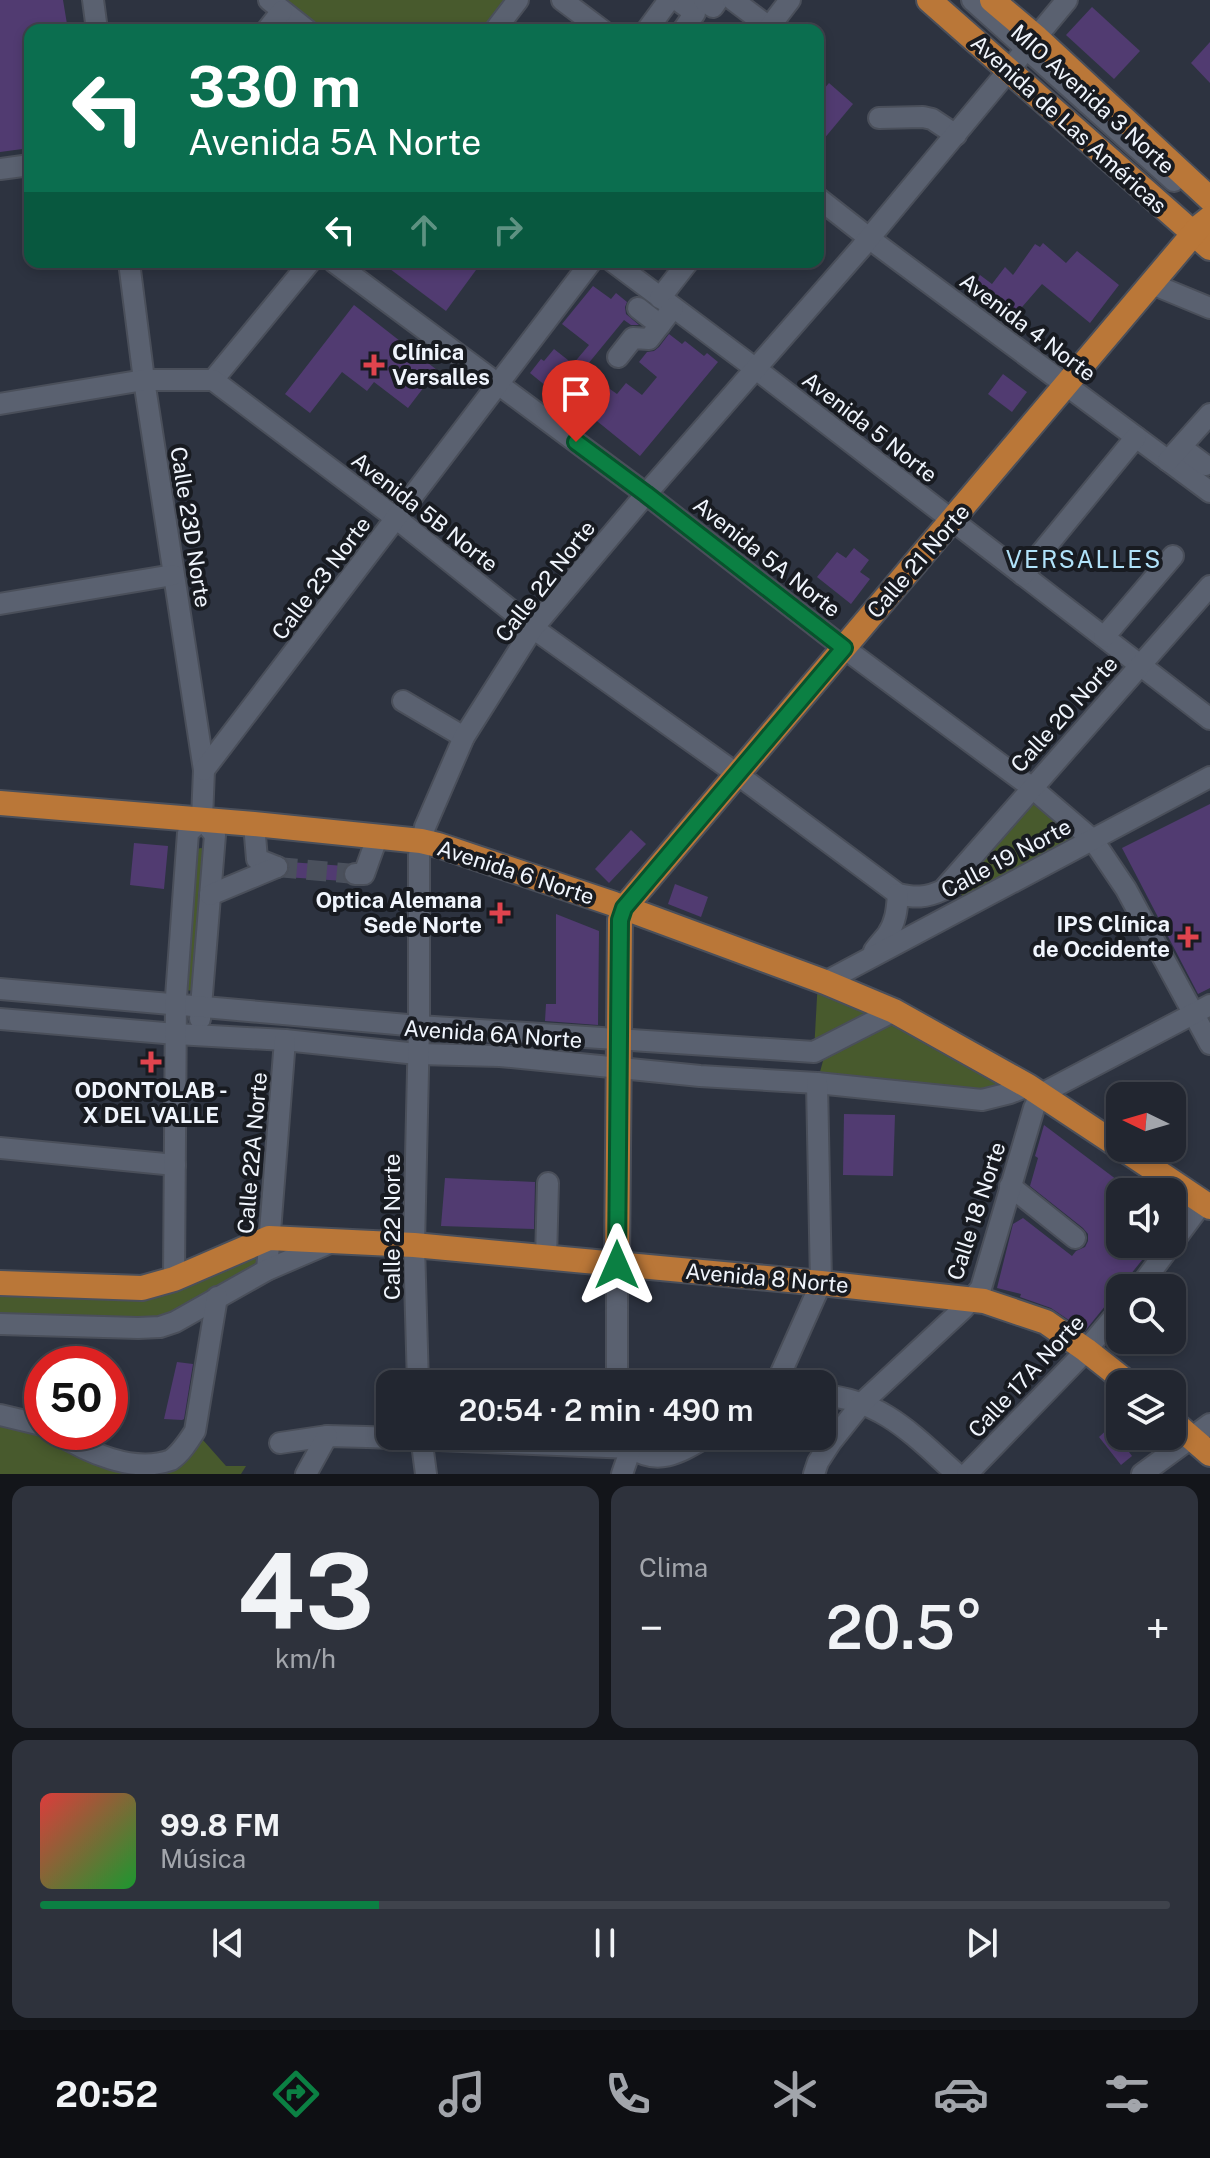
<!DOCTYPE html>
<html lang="es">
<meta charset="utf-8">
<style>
:root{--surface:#222630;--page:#2e323c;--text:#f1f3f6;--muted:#a2a5ab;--line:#3f434c;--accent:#0b8043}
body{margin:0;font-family:"Public Sans",sans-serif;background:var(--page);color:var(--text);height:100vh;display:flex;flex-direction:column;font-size:30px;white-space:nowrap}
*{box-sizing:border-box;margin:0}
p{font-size:26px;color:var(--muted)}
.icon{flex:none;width:44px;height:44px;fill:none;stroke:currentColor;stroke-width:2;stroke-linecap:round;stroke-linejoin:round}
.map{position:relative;height:1474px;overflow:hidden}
.panel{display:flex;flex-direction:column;gap:12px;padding:12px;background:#13151a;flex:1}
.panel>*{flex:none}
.hud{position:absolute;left:24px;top:24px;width:800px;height:244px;border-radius:16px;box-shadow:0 4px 12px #0003,0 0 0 2px var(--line);background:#0b6e4f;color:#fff;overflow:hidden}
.needle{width:52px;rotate:275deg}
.controls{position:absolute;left:1106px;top:1082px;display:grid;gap:16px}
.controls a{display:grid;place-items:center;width:80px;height:80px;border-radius:16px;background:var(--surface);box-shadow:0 4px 12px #0003,0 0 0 2px var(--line);font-size:40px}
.speed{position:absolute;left:24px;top:1346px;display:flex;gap:16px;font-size:40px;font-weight:700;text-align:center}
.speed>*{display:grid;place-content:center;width:104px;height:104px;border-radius:50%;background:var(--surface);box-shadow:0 4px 12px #0003,0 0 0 2px var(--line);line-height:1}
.speed .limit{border:12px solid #d22;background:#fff;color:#111}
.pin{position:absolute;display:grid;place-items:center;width:68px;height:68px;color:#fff;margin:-82px -34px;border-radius:50% 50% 50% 0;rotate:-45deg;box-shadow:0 0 8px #0007}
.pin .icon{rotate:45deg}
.me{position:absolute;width:88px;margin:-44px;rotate:0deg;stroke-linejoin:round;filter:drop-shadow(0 0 6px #0008)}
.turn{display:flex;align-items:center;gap:28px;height:168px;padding:0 32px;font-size:36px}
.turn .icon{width:104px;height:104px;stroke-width:2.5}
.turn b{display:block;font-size:56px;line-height:68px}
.lanes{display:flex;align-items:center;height:76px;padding:0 32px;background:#0003;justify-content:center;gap:40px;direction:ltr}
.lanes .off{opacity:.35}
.big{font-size:60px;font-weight:600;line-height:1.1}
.panel .widget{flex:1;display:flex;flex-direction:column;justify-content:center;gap:12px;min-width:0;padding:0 28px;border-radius:16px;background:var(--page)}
.panel .dial{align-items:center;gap:0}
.dial b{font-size:104px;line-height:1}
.song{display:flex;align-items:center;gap:24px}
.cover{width:96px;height:96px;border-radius:12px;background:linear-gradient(135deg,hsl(0 70% 55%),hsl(130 70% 35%))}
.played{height:8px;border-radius:4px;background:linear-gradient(90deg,var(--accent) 30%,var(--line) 30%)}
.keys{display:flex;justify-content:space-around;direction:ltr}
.heat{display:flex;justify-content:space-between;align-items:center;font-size:44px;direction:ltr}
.panel .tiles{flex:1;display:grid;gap:12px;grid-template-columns:1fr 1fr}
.widget:last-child{grid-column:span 2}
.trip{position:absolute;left:376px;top:1370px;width:460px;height:80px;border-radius:16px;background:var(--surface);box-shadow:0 4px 12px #0003,0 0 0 2px var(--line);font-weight:600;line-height:80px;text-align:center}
.tabs{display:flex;height:128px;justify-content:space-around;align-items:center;background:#0e0f13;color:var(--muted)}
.tabs .icon{width:56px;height:56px}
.tabs .active{color:var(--accent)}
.tabs b{font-size:36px;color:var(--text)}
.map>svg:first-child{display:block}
</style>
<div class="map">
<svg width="1210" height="1474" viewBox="0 0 1210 1474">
<rect width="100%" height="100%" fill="#2d3340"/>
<g fill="#485a2d">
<path d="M269 0H518L495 30H307Z"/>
<path d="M1031 787 1093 840 964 899 956 885Z"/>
<path d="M201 848 206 850 193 991 186 990 193 850Z"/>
<path d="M818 979 1012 1076 1010 1093 817 1083 827 1046 814 1052Z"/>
<path d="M269 1238 332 1242 175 1322 0 1324V1283L142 1288Z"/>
<path d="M0 1415 153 1469 195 1431 226 1466H246L241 1474H0Z"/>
</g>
<g fill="#513b71">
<path d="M0 0H63L68 30H30V148L0 152Z"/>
<path d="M1092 7 1140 51 1114 79 1066 35Z"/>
<path d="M1210 42V83L1191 63Z"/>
<path d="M829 83 853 104 818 146V96Z"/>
<path d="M1043 243 1066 263 1077 251 1119 285 1090 323 1042 284 1010 321 971 288 980 275 992 284 1005 267 1013 275 1035 244 1040 247Z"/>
<path d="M395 262H465L476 270 446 311 390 269Z"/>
<path d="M593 286 611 299 616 293 627 302 625 307 626 314 639 325H631L624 320 583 370 617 394 626 383 642 395 657 377 639 362 647 352 654 351 659 347 669 334 682 344 685 341 704 356 707 353 718 362 640 456 571 400 568 404 530 373 541 359 544 361 554 349 573 364 589 345 562 324Z"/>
<path d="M354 305 437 370 408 408 374 382 367 391 342 372 310 413 285 394Z"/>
<path d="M1003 374 1027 392 1012 412 988 394Z"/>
<path d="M854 548 869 560 860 572 870 579 851 604 817 577 837 552 846 558Z"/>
<path d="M1210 804V988L1198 994 1122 848Z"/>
<path d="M631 830 646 844 609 883 595 869Z"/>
<path d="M134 843 168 846 164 889 130 885Z"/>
<path d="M289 862 345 866 342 873 344 881 285 877 290 869Z"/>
<path d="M675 884 708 897 701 917 668 904Z"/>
<path d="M556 914 599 931 598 1025 545 1021 546 1004H556Z"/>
<path d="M844 1114 895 1115 893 1176 843 1175Z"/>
<path d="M1044 1125 1133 1192H1120V1244H1155L1085 1331 1051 1308 1020 1297 1021 1294 997 1288 1013 1224 1023 1218 1072 1256 1076 1251 1085 1247 1088 1241V1234L1083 1228 1030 1186 1038 1158 1035 1156Z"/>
<path d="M445 1178 535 1182 534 1229 441 1226Z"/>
<path d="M177 1362 193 1364 184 1419 182 1420 164 1419Z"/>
<path d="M1110 1427 1132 1456 1121 1465 1099 1437Z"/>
</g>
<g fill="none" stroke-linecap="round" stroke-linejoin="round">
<path stroke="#4a505c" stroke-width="20" stroke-dasharray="20 10" stroke-linecap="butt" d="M277 867 355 874"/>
<g stroke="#4a4f5a" stroke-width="24">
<g id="minor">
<path d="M93 0 97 30"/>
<path d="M269 0 307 30"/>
<path d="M562 0 602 30"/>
<path d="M677 0 695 13 683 30"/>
<path d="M704 0 713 7 718 0"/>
<path d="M733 0 769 27"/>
<path d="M972 0 1174 181"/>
<path d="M267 30 282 11"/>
<path d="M495 30 518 0"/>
<path d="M647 30 669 0"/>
<path d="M767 30 790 0"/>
<path d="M879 118 923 117 932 119 956 135"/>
<path d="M0 169 30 165"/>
<path d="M818 198 878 245 1210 492"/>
<path d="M129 262 144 380 204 770 202 819 215 835 200 1019"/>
<path d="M334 262 646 494 844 648 1031 787 1093 840 1126 889 1210 1044"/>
<path d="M613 262 756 369 1210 719"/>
<path d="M1152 284 1210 308"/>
<path d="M660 298 688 262"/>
<path d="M638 308 660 325"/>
<path d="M618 357 633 338 649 339 673 308"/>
<path d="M213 380 310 262"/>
<path d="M0 404 144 380H213L397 519 533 628 737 774 898 894C915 898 926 898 943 890L1210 586"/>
<path d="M1181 447 1205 465"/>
<path d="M1168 461 1210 414"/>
<path d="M1023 575 1136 437"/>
<path d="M0 604 173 575"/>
<path d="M1104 637 1173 556"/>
<path d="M403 701 464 737"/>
<path d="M204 770 591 262"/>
<path d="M254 824 257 859 277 867"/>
<path d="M355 874H364L377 838"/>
<path d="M210 895 277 867"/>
<path d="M874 951C878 945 883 940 887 935 896 922 897 909 898 894"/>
<path d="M825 982 1210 777"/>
<path d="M0 989 419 1026 814 1052 894 1011"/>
<path d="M0 1019 176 1034 285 1040 417 1054 500 1056 700 1076 817 1083 982 1100 1010 1093 1028 1086"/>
<path d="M0 1148 175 1165"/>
<path d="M1010 1186 1075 1238"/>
<path d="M546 1259 548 1183"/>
<path d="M617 1265V1384"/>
<path d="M267 1270 285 1040"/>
<path d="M174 1279 176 997 188 833 202 819"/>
<path d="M1139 1288 1203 1202"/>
<path d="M0 1324 138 1328 160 1327 175 1322 267 1270 332 1242"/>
<path d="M418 1384 414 1245 419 1026V855L425 827 464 737 533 628 646 494 861 248 1067 0"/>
<path d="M776 1384 821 1283 817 1083"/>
<path d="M822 1395C883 1400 914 1436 957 1474"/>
<path d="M0 1415 42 1425"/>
<path d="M55 1432C86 1452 134 1474 171 1460 181 1453 188 1442 195 1431L217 1297"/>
<path d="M421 1436 426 1474"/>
<path d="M280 1443 327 1436 367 1437 631 1448C660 1467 682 1451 708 1436"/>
<path d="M306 1474 327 1436"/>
<path d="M622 1474 631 1448"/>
<path d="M814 1474 818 1462 831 1442 863 1402 963 1309 981 1288 1034 1108 1041 1094 1210 1005"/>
<path d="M967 1474 1081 1356 1120 1310"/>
<path d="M1142 1474 1210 1424"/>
</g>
</g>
<g stroke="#4a4f5a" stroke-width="28">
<g id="major">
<path d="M929 0 1210 248"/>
<path d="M992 0 1037 38 1210 199"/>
<path d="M0 803 254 824 421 841 438 845 614 904 825 982 894 1011 1028 1086 1120 1147"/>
<path d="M1122 1148 1210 1207"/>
<path d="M617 1265 620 920 624 908 1200 226 1210 218"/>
<path d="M0 1283 142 1288 174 1279 269 1238 414 1245 821 1283 984 1301 1046 1322 1086 1350 1129 1384"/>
<path d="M1172 1421 1210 1454"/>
</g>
</g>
<use href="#minor" stroke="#5a6170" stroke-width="20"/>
<use href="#major" stroke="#ba7738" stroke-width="24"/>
</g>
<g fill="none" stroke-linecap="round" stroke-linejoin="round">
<g stroke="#07532c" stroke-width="20">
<path id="route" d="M576 442 646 494 844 648 624 908 620 920 617 1265"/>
</g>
<use href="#route" stroke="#0b8043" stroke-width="14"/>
</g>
<g fill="#e0444e" stroke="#181b21" stroke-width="3">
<path d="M370 353h8v8h8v8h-8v8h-8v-8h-8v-8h8z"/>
<path d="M496 901h8v8h8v8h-8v8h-8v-8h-8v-8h8z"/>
<path d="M1184 925h8v8h8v8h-8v8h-8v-8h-8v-8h8z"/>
<path d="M147 1050h8v8h8v8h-8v8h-8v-8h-8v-8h8z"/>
</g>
<g text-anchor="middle" stroke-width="8" stroke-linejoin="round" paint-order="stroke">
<g font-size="22" fill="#f0f5fd" stroke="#181b21">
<text transform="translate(1093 99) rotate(42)" y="8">MIO Avenida 3 Norte</text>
<text transform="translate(1069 124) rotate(42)" y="8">Avenida de Las Américas</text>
<text transform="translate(1028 327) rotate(37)" y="8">Avenida 4 Norte</text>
<text transform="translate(870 427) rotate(38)" y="8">Avenida 5 Norte</text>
<text transform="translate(425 512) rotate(38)" y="8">Avenida 5B Norte</text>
<text transform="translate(191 527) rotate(81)" y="8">Calle 23D Norte</text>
<text transform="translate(767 557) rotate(38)" y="8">Avenida 5A Norte</text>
<text transform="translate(918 561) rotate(-49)" y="8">Calle 21 Norte</text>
<text transform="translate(321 578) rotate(-53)" y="8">Calle 23 Norte</text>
<text transform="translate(545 581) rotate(-52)" y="8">Calle 22 Norte</text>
<text transform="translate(1064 714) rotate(-48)" y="8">Calle 20 Norte</text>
<text transform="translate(1006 858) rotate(-28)" y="8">Calle 19 Norte</text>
<text transform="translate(516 872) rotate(18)" y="8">Avenida 6 Norte</text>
<text transform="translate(493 1034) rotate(4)" y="8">Avenida 6A Norte</text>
<text transform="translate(252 1153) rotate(-85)" y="8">Calle 22A Norte</text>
<text transform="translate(976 1211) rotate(-72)" y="8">Calle 18 Norte</text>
<text transform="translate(392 1227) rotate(-90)" y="8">Calle 22 Norte</text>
<text transform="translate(767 1278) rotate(5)" y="8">Avenida 8 Norte</text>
<text transform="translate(1026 1376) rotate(-47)" y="8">Calle 17A Norte</text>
</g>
<g font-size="22" font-weight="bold" fill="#f0f5fd" stroke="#181b21" text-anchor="end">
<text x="392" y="360" text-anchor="start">Clínica<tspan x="392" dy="25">Versalles</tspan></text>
<text x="482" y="908">Optica Alemana<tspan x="482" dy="25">Sede Norte</tspan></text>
<text x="1170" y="932">IPS Clínica<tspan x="1170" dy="25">de Occidente</tspan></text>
<text x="151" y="1098" text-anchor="middle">ODONTOLAB -<tspan x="151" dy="25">X DEL VALLE</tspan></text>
</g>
<g font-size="24" letter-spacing="2" fill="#b0e2f9" stroke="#181b21">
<text x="1084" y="568">VERSALLES</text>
</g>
</g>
</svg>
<div class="controls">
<a><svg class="needle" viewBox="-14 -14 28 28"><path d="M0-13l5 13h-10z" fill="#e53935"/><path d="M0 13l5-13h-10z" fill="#a2a5ab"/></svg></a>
<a><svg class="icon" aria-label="sound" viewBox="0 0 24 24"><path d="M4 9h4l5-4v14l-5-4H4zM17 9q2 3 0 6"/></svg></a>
<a><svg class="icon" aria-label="search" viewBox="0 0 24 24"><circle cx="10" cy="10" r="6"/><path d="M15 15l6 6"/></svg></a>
<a><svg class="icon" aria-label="layers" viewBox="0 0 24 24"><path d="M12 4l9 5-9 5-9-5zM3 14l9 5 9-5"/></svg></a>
</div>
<div class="speed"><div class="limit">50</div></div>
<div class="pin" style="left:576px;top:442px;background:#d93025"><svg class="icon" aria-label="arrive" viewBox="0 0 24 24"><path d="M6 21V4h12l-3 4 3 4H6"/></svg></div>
<svg class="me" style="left:617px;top:1265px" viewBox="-20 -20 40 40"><path d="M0-17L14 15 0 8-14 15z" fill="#0b8043" stroke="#fff" stroke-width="4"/></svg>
<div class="trip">20:54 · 2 min · 490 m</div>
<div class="hud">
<div class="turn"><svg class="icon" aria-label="left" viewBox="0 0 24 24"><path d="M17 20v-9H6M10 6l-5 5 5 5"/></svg><div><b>330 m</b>Avenida 5A Norte</div></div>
<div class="lanes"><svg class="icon" aria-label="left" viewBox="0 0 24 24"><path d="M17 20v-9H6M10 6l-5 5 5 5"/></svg><svg class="icon off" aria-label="ahead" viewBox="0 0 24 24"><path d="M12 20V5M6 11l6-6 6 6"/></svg><svg class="icon off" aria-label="right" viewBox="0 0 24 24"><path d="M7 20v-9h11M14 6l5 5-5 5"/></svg></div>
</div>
</div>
<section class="panel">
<div class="tiles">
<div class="widget dial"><b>43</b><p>km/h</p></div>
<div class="widget"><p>Clima</p>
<div class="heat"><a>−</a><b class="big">20.5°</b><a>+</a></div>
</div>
<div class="widget">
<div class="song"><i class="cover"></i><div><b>99.8 FM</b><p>Música</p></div></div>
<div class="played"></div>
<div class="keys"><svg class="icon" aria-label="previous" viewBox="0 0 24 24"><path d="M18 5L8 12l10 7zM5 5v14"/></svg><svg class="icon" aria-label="pause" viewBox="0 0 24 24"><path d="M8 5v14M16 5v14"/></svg><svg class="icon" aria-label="next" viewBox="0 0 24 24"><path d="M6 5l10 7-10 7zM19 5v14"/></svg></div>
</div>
</div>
</section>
<nav class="tabs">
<b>20:52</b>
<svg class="icon active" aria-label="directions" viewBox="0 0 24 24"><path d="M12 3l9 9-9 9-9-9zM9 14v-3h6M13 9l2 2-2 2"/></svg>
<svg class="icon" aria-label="music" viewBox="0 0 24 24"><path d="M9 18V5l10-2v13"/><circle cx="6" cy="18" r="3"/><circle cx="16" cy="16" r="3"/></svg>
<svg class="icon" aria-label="phone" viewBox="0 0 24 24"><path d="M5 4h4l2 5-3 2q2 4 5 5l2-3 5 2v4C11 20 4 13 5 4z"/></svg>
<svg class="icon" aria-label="climate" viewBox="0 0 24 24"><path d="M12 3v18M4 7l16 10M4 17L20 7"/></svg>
<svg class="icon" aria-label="car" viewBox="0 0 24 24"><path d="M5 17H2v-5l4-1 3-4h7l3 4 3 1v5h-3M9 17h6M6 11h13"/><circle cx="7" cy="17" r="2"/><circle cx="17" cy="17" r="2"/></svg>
<svg class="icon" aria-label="filters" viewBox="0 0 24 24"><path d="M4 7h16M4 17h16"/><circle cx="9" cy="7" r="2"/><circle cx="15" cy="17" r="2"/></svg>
</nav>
